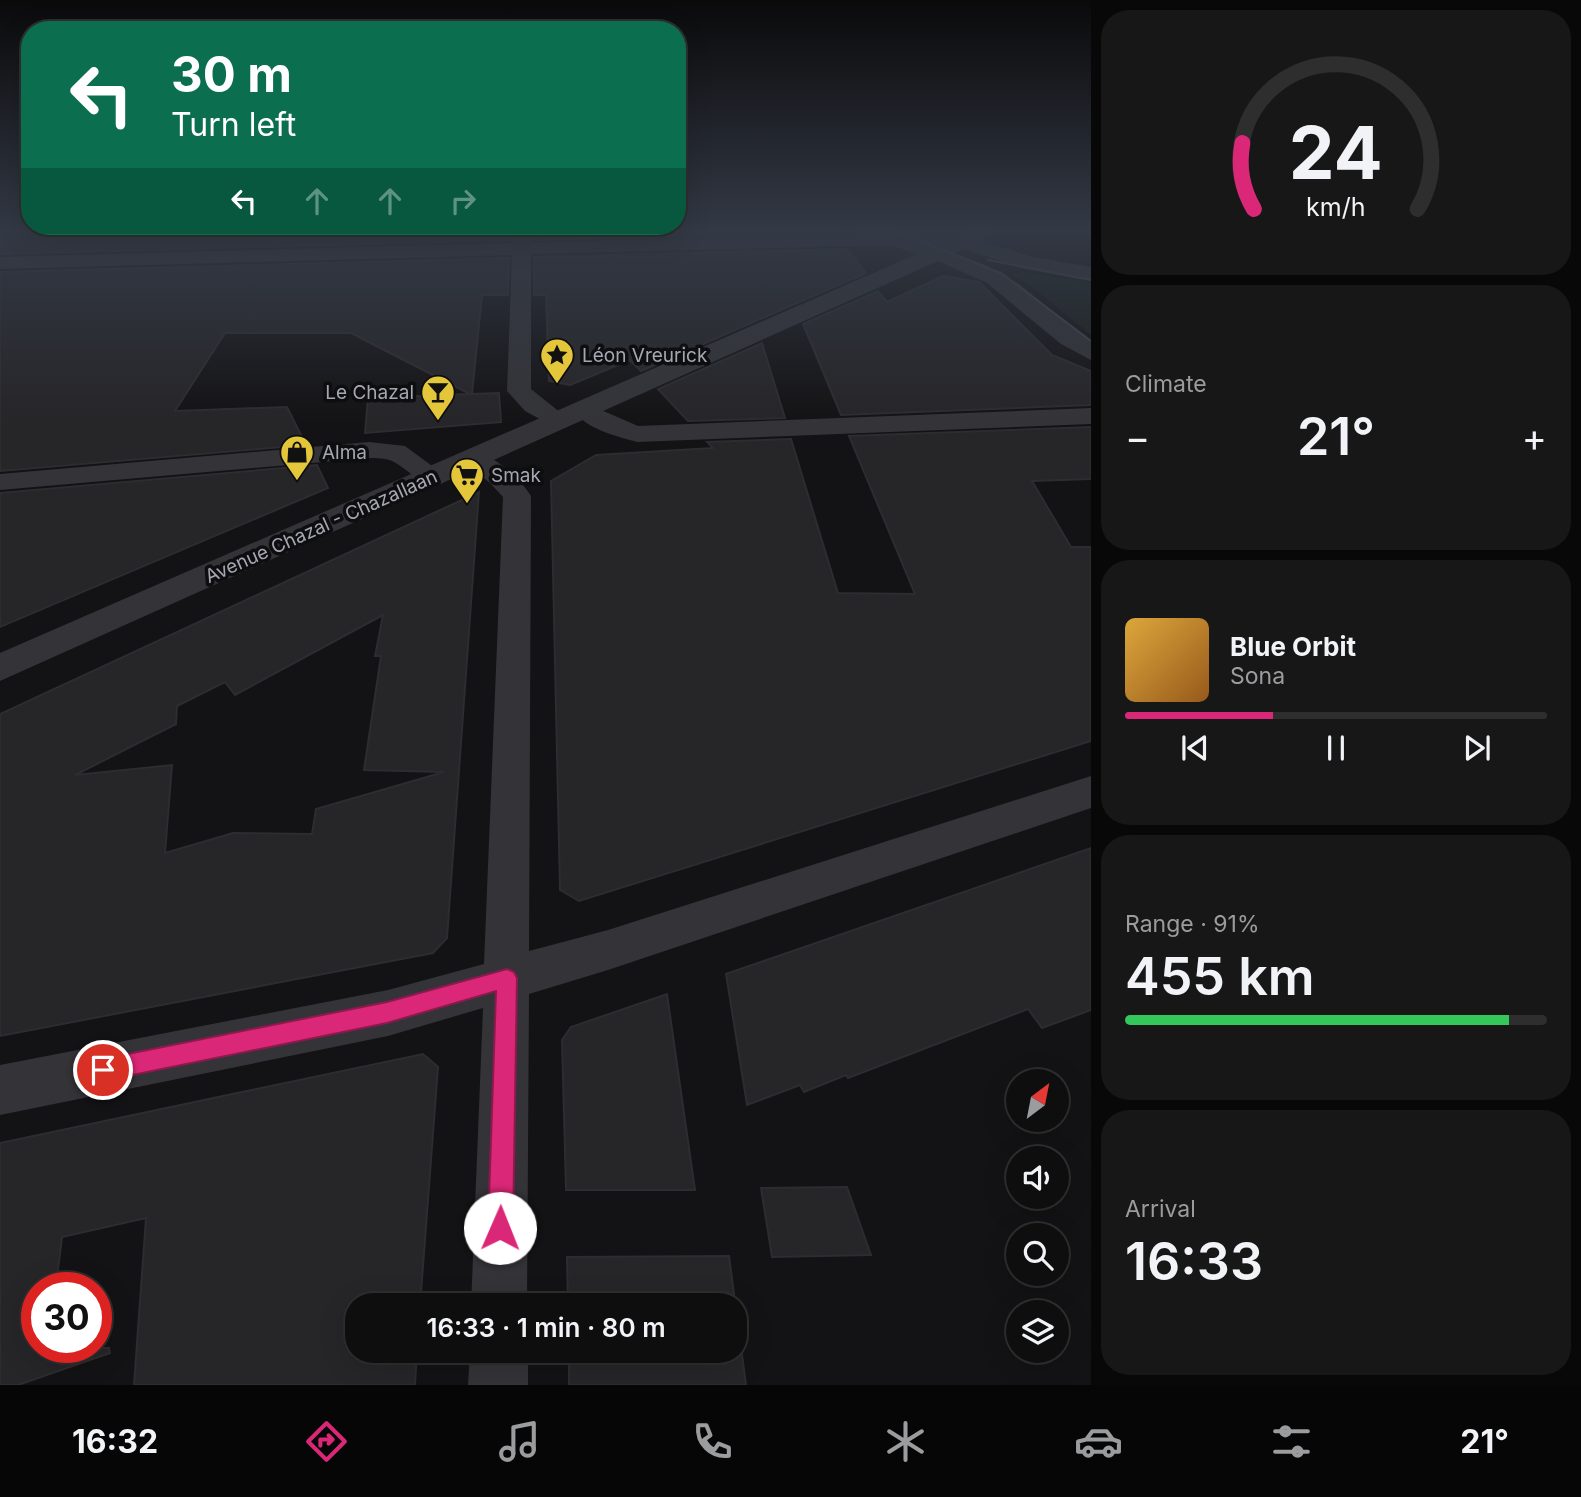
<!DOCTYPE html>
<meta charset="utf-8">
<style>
:root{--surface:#0e0e0f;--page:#171718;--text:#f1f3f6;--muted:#9b9c9e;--line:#2e2e2f;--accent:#db2777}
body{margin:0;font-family:Inter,sans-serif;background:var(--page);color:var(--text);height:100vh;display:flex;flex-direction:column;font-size:26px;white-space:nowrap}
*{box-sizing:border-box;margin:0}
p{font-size:23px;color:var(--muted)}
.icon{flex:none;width:38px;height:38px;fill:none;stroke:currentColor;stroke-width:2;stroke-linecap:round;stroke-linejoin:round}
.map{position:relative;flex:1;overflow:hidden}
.side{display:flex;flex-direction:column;gap:10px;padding:10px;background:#080808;width:490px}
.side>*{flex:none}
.guide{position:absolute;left:21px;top:21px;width:665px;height:214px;border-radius:28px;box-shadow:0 7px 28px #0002,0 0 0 2px var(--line);background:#0b6e4f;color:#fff;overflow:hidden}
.needle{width:46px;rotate:32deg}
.buttons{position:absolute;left:1006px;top:1069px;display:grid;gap:14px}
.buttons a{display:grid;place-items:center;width:63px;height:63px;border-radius:50%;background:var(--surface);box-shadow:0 7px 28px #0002,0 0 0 2px var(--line);font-size:35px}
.speed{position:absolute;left:21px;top:1272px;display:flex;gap:14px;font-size:35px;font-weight:700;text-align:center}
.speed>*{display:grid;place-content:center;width:91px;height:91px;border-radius:50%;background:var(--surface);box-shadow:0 7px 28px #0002,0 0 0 2px var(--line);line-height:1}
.speed .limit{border:10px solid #d22;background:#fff;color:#111}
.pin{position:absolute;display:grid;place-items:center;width:60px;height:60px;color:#fff;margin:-30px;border:4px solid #fff;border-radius:50%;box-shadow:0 2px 7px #0007}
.me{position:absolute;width:77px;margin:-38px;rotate:1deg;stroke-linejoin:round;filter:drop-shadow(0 0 5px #0008)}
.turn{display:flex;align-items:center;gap:24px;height:147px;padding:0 35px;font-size:32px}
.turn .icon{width:91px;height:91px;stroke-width:2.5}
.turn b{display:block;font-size:49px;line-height:60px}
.lanes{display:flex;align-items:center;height:66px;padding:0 35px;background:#0003;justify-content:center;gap:35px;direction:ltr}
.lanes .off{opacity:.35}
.big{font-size:52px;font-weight:600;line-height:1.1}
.side .card{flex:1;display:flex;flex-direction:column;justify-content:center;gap:10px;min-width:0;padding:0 24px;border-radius:28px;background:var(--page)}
.side .dial{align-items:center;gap:0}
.dial svg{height:182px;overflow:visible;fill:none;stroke:var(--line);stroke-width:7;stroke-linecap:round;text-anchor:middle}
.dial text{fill:var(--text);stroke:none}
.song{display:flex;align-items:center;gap:21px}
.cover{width:84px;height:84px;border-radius:10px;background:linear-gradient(135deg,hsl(40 70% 55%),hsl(30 70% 35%))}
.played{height:7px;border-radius:4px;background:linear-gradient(90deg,var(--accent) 35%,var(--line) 35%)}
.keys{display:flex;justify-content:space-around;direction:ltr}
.heat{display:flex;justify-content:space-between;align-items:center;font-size:38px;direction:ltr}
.charge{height:10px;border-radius:5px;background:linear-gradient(90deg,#34c759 91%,var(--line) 0)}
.trip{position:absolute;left:345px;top:1293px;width:402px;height:70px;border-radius:28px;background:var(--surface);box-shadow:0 7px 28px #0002,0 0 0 2px var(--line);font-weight:600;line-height:70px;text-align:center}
.tabs{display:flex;height:112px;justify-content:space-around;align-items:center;background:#060606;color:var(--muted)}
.tabs .icon{width:49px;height:49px}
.tabs .active{color:var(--accent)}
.tabs b{font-size:32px;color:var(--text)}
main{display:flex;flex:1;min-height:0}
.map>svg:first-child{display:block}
</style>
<main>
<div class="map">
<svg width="1091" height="1385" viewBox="0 0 1091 1385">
<rect width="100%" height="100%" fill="#131214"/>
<path fill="#191e1b" d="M1023 272 1091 283V335L1036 290 1012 275Z"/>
<g fill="#262528" stroke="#2d2c30" stroke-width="2" fill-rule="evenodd">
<path d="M0 231H510V240L0 254Z"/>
<path d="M534 231H834L835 232 534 240Z"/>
<path d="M847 249 866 273 641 371 630 360 570 385 549 381 546 295H534V257Z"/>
<path d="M509 258 508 295H482L472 394 499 393 501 422 365 433 368 398 470 394 351 333H225L175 411 287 407 306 445 0 471V272Z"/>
<path d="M943 276 979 282 1052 355 1091 371V405L841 415 803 324 878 291 887 302Z"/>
<path d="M762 343 785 418 688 421 658 389Z"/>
<path d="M1091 427V479L1032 481 1071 547H1091V741L579 901 560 890 551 481 596 455 713 448 707 442 791 439 838 593 915 594 849 436Z"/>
<path d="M317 465 328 488 0 627V493Z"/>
<path d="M479 492 447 938 433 953 0 1036V714ZM383 615 375 656H381L364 770 444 772 316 809 312 834 233 833 165 853 172 765 75 775 176 724 177 706 225 682 235 695Z"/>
<path d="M1091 848V1010L1042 1028 1028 1009 848 1078 846 1075 804 1092 800 1085 747 1105 726 974Z"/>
<path d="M667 994 695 1190H566L562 1040 571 1027Z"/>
<path d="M423 1054 438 1067 420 1306H357V1351H417L415 1385H134L146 1218 62 1237 57 1278 37 1284V1348H109L110 1353 18 1385H0V1143Z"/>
<path d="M847 1187 871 1255 772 1257 761 1188Z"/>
<path d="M729 1256 746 1385H569V1351H735V1306H568L567 1257Z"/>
</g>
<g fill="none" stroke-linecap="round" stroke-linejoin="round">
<g fill="#343438" fill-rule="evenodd">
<path d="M513 231H531V243L887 233 964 236 973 242 964 248 887 245 531 254V389L571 421 567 426 558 429 525 411 507 391 512 255 0 269V257L512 243Z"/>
<path d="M585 403 638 426 1091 408V424L637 442C616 436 586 429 573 410L576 405Z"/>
<path d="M369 442 405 446 447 477 443 483C421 488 410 470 392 461 385 458 376 458 369 458L0 490V474Z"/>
<path d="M473 451C496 457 518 476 531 496L529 951 608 930 1091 776V808L608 970 529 994 527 1306H471L483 1008 388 1036 0 1115V1065L388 990 484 964 503 497 490 483 460 459 464 453Z"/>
<path d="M470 1351H528V1385H468Z"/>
</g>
<path fill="#343438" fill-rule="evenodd" d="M856 231H888L935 246 969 231H997L982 241 1033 257 1091 267V281L1021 268 965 249 955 253 985 265 1019 284 1091 342V360L1061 344 987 283 938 261 0 681V653L917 254 859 235Z"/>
<g stroke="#47474d" stroke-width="2">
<path d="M894 231 1001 273 1091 341"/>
<path d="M988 260 1091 280"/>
</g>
</g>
<linearGradient id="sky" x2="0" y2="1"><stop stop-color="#0a0a0b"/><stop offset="0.54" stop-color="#333945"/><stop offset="1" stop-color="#333945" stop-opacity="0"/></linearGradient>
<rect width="1091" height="425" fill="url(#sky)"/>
<path fill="#db2777" stroke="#8e194d" stroke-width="2" d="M507 969 514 972 517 978 513 1228 509 1237 500 1240 492 1237 488 1228 496 991 387 1023 103 1081 96 1077 92 1070 96 1062 103 1059 387 1002Z"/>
<defs>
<g id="sight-pin" transform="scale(1.75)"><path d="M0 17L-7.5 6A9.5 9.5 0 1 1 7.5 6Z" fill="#e4c63a" stroke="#0e0d0f"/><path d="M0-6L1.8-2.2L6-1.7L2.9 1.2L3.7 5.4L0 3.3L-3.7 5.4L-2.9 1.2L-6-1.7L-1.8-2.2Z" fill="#111"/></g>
<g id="bar-pin" transform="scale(1.75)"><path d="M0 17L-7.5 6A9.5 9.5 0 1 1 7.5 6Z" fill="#e4c63a" stroke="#0e0d0f"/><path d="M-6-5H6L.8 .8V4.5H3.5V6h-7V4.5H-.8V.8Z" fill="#111"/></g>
<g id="shop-pin" transform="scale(1.75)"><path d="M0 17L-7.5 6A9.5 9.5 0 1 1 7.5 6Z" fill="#e4c63a" stroke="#0e0d0f"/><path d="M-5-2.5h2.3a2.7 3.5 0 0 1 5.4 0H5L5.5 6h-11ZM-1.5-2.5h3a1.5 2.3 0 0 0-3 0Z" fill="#111"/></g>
<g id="supermarket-pin" transform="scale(1.75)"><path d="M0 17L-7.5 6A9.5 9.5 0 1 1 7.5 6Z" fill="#e4c63a" stroke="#0e0d0f"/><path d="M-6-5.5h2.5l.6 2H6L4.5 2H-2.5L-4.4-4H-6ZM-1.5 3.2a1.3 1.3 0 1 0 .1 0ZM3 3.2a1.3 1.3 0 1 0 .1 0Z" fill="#111"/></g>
</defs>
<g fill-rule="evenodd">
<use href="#sight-pin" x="557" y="355"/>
<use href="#bar-pin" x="438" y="392"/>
<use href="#shop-pin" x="297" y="452"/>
<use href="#supermarket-pin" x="467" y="475"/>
</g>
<g text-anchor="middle" stroke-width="7" stroke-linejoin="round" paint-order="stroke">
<g font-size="19" fill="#a5a7b3" stroke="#0e0d0f" text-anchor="start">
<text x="582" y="362">Léon Vreurick</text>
<text x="414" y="399" text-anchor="end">Le Chazal</text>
<text x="322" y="459">Alma</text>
<text x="491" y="482">Smak</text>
</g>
<g font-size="19" fill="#a5a7b3" stroke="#0e0d0f">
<text transform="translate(321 526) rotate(-24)" y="7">Avenue Chazal - Chazallaan</text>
</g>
</g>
</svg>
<div class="buttons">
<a><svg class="needle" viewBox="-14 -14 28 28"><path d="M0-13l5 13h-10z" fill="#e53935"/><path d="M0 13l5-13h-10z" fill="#9b9c9e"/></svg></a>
<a><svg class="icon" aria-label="sound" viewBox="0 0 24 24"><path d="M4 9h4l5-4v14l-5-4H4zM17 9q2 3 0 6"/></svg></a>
<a><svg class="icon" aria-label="search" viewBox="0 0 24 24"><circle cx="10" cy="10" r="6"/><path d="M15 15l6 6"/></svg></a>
<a><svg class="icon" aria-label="layers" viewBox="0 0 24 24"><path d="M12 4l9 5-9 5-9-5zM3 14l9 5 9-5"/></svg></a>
</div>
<div class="speed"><div class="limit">30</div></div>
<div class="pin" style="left:103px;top:1070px;background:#d93025"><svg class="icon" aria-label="arrive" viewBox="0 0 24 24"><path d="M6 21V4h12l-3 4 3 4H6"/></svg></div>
<svg class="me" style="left:500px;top:1228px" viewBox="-20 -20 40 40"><circle r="19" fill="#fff"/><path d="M0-13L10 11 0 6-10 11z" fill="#db2777"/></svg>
<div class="trip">16:33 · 1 min · 80 m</div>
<div class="guide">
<div class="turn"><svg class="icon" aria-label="left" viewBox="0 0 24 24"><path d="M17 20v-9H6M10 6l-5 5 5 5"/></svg><div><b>30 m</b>Turn left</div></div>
<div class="lanes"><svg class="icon" aria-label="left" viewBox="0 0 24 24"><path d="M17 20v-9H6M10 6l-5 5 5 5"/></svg><svg class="icon off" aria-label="ahead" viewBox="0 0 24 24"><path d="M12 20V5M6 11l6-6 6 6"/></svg><svg class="icon off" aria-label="ahead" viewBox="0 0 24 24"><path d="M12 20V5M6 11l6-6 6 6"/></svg><svg class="icon off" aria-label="right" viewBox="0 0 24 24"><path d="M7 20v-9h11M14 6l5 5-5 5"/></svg></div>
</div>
</div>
<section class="side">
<div class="card dial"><svg viewBox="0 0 100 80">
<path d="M14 69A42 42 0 1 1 86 69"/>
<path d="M14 69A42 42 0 0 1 9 40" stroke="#db2777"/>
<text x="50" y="56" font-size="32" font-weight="700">24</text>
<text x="50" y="72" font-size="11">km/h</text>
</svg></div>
<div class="card"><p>Climate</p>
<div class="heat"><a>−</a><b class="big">21°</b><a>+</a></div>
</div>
<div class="card">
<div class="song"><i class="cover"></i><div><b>Blue Orbit</b><p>Sona</p></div></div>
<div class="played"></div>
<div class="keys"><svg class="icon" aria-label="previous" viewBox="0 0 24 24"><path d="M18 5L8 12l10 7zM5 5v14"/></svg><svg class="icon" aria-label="pause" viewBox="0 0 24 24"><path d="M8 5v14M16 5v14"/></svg><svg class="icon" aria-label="next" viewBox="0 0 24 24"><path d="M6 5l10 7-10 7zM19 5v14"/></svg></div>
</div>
<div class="card"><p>Range · 91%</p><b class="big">455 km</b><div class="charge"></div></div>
<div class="card"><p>Arrival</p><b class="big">16:33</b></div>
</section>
</main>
<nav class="tabs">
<b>16:32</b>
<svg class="icon active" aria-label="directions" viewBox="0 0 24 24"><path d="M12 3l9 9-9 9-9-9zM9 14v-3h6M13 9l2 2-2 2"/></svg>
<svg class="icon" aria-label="music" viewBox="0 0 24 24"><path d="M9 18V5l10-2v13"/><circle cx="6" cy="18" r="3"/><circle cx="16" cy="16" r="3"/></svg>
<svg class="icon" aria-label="phone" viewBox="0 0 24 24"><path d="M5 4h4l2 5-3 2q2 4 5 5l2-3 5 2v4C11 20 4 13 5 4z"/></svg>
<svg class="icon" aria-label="climate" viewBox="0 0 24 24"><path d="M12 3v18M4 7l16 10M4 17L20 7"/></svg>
<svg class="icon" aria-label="car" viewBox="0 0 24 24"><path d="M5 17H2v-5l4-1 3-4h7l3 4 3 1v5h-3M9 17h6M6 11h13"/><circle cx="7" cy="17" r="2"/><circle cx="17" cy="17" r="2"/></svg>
<svg class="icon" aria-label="filters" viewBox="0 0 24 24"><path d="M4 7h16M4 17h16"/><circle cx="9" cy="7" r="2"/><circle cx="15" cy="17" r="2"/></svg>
<b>21°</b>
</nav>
